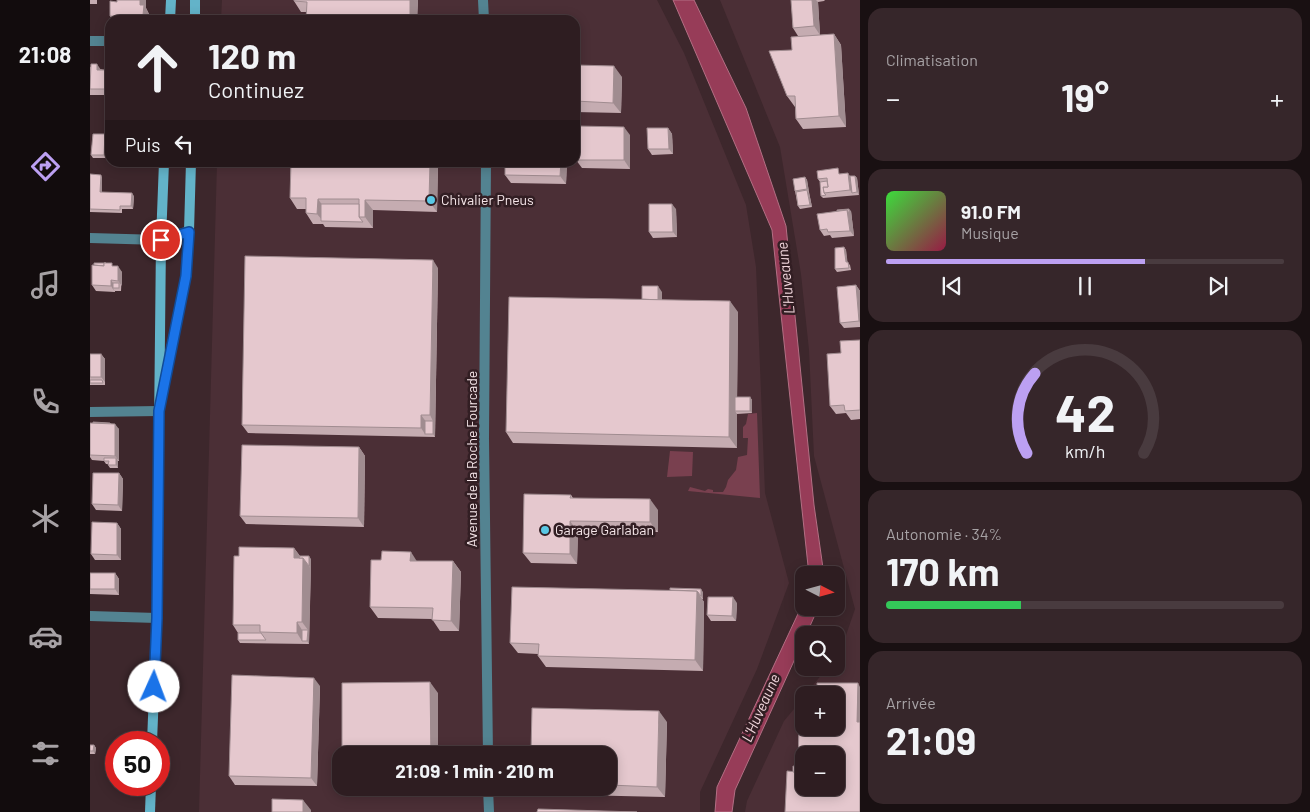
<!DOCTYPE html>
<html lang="fr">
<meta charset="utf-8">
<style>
:root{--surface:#2e1d21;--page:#36262a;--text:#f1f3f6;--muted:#a7a2a5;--line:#493b3f;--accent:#bca0f2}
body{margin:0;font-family:Barlow,sans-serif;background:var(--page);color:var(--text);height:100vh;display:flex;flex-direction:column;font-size:19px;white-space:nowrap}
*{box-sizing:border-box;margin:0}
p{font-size:16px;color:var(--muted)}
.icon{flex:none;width:28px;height:28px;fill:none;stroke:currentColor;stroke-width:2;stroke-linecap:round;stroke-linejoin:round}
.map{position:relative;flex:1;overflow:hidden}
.panel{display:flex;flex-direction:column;gap:8px;padding:8px;background:#191012;width:450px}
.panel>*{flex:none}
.top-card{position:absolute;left:15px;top:15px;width:475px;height:152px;border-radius:15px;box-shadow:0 2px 12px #0003,0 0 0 1px var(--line);background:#2e1d21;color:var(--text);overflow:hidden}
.needle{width:32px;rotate:96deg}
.controls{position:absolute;left:705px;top:566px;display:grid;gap:10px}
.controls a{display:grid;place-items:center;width:50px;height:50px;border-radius:10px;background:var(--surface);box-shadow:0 2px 12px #0003,0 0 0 1px var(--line);font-size:25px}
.speed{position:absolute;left:15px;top:731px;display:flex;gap:10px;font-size:25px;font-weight:700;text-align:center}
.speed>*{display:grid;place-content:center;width:65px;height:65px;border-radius:50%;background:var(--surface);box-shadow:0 2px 12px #0003,0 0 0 1px var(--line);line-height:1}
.speed .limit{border:8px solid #d22;background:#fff;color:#111}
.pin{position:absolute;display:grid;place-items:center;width:42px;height:42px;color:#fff;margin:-21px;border:2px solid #fff;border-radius:50%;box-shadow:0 1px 5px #0007}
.me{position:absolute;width:55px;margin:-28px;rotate:2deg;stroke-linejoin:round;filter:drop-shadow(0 0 4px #0008)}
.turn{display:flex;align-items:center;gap:18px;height:105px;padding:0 20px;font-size:22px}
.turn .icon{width:65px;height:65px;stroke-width:2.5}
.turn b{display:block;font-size:35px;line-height:42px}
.then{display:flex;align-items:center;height:48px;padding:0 20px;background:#0003;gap:10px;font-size:19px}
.big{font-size:38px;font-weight:700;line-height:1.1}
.panel .card{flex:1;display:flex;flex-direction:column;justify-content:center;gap:8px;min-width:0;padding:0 18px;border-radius:15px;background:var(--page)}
.panel .dial{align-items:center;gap:0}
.dial svg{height:130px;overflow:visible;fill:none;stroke:var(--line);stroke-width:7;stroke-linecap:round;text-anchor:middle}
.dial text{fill:var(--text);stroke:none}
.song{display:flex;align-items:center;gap:15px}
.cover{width:60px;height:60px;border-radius:8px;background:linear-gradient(135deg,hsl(120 70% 55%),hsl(340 70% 35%))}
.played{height:5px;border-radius:2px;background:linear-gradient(90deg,var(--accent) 65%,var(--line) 65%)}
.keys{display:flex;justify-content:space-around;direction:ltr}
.heat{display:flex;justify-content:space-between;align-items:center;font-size:28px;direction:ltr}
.charge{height:8px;border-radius:4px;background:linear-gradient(90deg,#34c759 34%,var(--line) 0)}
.trip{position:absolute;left:242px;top:746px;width:285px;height:50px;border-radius:15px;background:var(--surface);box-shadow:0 2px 12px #0003,0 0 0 1px var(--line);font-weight:700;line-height:50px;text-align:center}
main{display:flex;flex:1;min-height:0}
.tabs{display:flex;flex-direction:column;width:90px;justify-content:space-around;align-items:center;background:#120c0d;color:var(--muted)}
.tabs .icon{width:35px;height:35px}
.tabs .selected{color:var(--accent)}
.tabs b{font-size:22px;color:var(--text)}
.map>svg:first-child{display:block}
</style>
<main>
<nav class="tabs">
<b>21:08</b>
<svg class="icon selected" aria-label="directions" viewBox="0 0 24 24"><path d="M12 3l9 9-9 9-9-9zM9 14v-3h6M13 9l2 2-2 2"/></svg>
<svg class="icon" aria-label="music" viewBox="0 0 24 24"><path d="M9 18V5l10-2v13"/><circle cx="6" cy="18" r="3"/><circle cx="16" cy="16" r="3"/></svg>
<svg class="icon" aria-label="phone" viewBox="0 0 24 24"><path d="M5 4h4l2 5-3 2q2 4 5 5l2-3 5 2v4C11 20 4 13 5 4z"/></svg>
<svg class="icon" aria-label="climate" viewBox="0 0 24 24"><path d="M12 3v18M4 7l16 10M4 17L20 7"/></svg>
<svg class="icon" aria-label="car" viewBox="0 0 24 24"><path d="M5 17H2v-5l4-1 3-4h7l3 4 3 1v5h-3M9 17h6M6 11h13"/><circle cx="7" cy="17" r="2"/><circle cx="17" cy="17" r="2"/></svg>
<svg class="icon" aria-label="filters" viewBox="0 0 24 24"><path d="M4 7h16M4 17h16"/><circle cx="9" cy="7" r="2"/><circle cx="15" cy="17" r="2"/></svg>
</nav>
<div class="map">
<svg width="770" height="812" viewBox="0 0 770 812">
<rect width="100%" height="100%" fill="#3d272c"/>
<g fill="#4b2f36" fill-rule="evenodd">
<path d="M132 0H567L594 53 656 205 666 267 675 493 699 583 667 669 610 792V812H109L127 163 485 162V20H131ZM251 755H519V788H251Z"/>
<path d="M630 0H770V812H655L657 801 694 721 714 697V728H746V695H715L737 668H746V656L751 650 765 609 724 456 719 350 711 274 690 147ZM714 755H746V788H714Z"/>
</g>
<g fill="#79404f">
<path d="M667 413 670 498 598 491 600 487 615 491 618 489 623 490V492H633L636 487 638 480 646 470 648 457 657 455 658 438H653V427L656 424 658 414Z"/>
<path d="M580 451 603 452 602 476 577 477Z"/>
</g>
<g fill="#973c58" stroke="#b36f84">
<path d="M583 0H604L656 108 696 226 724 505 734 575H719L682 230Z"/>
<path d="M714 601V608H728L716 635H714V639L645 790 642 812H625L627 787Z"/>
</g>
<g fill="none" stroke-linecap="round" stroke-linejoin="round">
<g stroke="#538391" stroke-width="10">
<path d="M393 0 394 20"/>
<path d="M0 41H20"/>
<path d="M396 162 394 439 398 755"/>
<path d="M0 238 71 240 99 231"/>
<path d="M0 412 69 411"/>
<path d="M0 616 67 618"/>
<path d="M398 788 399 812"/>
</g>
<g stroke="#63b3c9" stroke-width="10">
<path d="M80 20 81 0"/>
<path d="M105 20V0"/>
<path d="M73 388 96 276 99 231 101 162"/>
<path d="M62 742 67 618 71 240 74 162"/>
<path d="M60 812 61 785"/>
</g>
</g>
<g fill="#c5acb1">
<rect x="0" y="0" width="7" height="4"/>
<path d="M328 0 327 20H216V12H211L204 1Z"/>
<path d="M701 0H735L734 1 728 2 730 35 744 34 751 45 756 127 713 129 706 119 705 107 697 96 702 50 708 36 703 28Z"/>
<path d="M56 8 59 14V20H23L20 16Z"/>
<path d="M20 61V82L19 81V95H0V67L15 70 18 74Z"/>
<path d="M485 65 532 77 531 113 485 112Z"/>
<path d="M578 128 582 134 583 154 562 155 558 149Z"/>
<path d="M3 134 20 153V158L16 153V158H3L1 155Z"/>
<path d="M540 135V169L492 168 486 160Z"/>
<path d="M201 162H347L348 164 347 212 283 210V228L235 227 233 224H223L216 213V209H207L200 198Z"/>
<path d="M477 162 476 184 421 183 415 175Z"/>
<path d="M0 174 12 177V192L44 196 43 209H32V213L0 212Z"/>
<path d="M752 174 760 176H765L767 178 769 195 733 198 731 196 730 182 728 179Z"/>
<path d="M715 177 717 180 719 192 722 207 710 209 708 206 705 191Z"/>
<path d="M586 209 587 237 563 238 559 232Z"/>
<path d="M761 211 764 236 742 238 740 235 734 236 730 230Z"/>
<path d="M754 247 756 250 757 262 760 265 761 270 747 272 745 269Z"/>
<path d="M23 266 32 272 31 291H25V292L6 291 2 285Z"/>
<path d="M348 268 345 437 158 433 152 425Z"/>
<path d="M766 285 770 291V327L754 328 750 323Z"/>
<path d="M572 292V300L648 312 647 397H660L662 400V413L647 414V448L423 443 416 432 552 299Z"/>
<path d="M770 340V419L761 420 756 413 746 414 740 406 751 353Z"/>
<path d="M0 354H11L15 359V385H0Z"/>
<path d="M0 423H20L29 429V461H28V468H20L18 465V464H16L14 461 2 460 0 457Z"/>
<path d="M269 447 275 456 274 527 156 524 150 516Z"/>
<path d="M29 473 33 479 32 511 6 510 2 504Z"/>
<path d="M481 495 483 498 568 510V532H488L487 564 441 563 433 553Z"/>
<path d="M27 523 31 529V560H5L1 554Z"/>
<path d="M204 548 210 556 221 559 219 644 150 643 148 640V633L143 625 149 556Z"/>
<path d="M327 561H363L371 572 369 631H350L342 619 288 618 280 607Z"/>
<path d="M0 573H25L29 579V595L0 594Z"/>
<path d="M613 592V599H612L614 602 613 671 456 667 448 656V654L428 653 420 643Z"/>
<path d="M647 603 646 621H621L617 615Z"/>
<path d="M230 686 227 786 145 785 139 776Z"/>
<path d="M577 722 575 797 442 794 440 791V788H519V755L441 752Z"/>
<path d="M0 745H4L6 748 5 754H0Z"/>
</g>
<g fill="#a08c90">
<path d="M50 0H56V8L59 14V20H57L53 15 50 5Z"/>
<path d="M320 0H328L327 20H320Z"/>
<path d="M722 0H726L728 2 730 35 724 26Z"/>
<path d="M744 34 751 45 756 127 749 116Z"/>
<path d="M7 64 11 70H7Z"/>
<path d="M524 66 532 77 531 113 523 103Z"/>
<path d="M15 70 19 76 18 80 19 81V95L15 89Z"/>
<path d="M534 127 540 135V169L534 160Z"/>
<path d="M578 128 582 134 583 154 579 149Z"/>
<path d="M15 134 17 137 16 158 14 155Z"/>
<path d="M340 162H347L348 164 347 212 339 201Z"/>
<path d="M471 162H477L476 184 470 176Z"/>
<path d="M758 173 762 179V193L760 190Z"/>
<path d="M11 175 12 177V195L10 192Z"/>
<path d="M765 176 767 178 769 195 767 192Z"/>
<path d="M715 177 717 180 719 192 717 189Z"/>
<path d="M717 190 719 193 722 207 720 205Z"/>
<path d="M42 193 44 196 43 209 41 206Z"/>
<path d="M228 199 235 209 233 221 227 214Z"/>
<path d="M275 200 283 210V228L275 217Z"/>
<path d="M582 204 586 209 587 237 583 232Z"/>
<path d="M759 209 761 211 764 236 760 231 757 210Z"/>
<path d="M754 247 756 250 758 265 756 262Z"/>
<path d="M343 260 348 268 345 437 343 434V421L340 415Z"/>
<path d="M28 266 32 272V286L28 281Z"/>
<path d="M21 280 25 286 23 288 25 292 21 286Z"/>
<path d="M766 285 770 291V323L769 321Z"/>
<path d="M568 286 572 292V310L568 305Z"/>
<path d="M640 301 648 312 647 411H645L647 414V448L639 437Z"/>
<path d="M11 354 15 359V382L11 377Z"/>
<path d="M660 397 662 400V413L660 411Z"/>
<path d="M331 415 337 423 335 434 331 428Z"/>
<path d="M25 424 29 429V461L25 456Z"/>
<path d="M269 447 275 456 274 527 268 518Z"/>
<path d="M26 458 28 461V468L26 465Z"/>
<path d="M29 473 33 479 32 511 28 505Z"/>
<path d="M560 499 568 510V532L560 522Z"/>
<path d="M480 521 488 532 487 564 480 554Z"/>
<path d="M27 523 31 529V560L27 555Z"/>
<path d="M204 548 212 559 204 558Z"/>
<path d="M321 552 328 563 320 561Z"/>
<path d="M219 556 221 559V569L219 566Z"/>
<path d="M213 558 221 569 219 644 217 641 218 630 212 622Z"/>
<path d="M363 561 371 572 369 631 361 621Z"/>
<path d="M25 573 29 579V595L25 589Z"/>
<path d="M611 589 613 592V599L611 596Z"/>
<path d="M607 591 614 602 613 671 605 660Z"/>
<path d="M643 597 647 603 646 621 642 616Z"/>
<path d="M207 622 214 633 212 641 207 633Z"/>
<path d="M224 678 230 686 227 786 221 778Z"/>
<path d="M340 682 348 693V755H341Z"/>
<path d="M768 683 770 687V726L767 722Z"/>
<path d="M569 711 577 722 575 797 567 787Z"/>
<path d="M4 745 6 748 5 754 3 751Z"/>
<path d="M213 800 221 810V812H213Z"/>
</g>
<g fill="#e5c8ce" stroke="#a08c90" fill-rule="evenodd">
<path d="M27 0H50V5H54L53 15 49 18 20 16V1L27 2Z"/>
<path d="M204 0H320V20H216L217 2 204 1Z"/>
<path d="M701 0H722L724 26 703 28Z"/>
<path d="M744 34 749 116 706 119 705 96H697L679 51 702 50 701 37Z"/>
<path d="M17 61H20V80H18Z"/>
<path d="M1 64H7V70H15V89H0Z"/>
<path d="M485 65 524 66 523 103 485 101Z"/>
<path d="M17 97H20V109H16Z"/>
<path d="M487 126 534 127V160H486Z"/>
<path d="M557 128H578L579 149H558Z"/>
<path d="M17 132H20V153H16Z"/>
<path d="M3 134H15L14 155H1Z"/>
<path d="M201 162H340L339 201 275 200V217H269V199H228L227 214 216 213V198H200Z"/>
<path d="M415 162H471L470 176 415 175Z"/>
<path d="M748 168 749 174 758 173 760 190 734 193 733 187H738L737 178 728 179 727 171Z"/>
<path d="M0 174 11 175 10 192 42 193 41 206H30V210L0 209Z"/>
<path d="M760 176H765L767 192 762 193Z"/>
<path d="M715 177 717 189 705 191 703 179Z"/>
<path d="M737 181 738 187H733L734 193 736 195 731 196 730 182Z"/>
<path d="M717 190 720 205 708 206 706 192Z"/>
<path d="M231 204H269V217L273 222 231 221Z"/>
<path d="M559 204H582L583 232H559Z"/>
<path d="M759 209V213L757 210 747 211V210Z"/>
<path d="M757 210 760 231 738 232 737 229 730 230 727 214Z"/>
<path d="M754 247 756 262H758L759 268 745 269V248Z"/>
<path d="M155 256 343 260 340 415H331V428L152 425Z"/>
<path d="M4 263H16H14V266L4 265Z"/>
<path d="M14 263H22V266H28V281L21 280V286L2 285V265L14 266Z"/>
<rect x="23" y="283" width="6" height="5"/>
<path d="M766 285 769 321 750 323 747 287Z"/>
<path d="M552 286H568V300L552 299Z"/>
<path d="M419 297 640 301 639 437 416 432Z"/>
<path d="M770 340V410L755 411 754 405 740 406 737 354 751 353 750 341Z"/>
<rect x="0" y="354" width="11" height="23"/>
<path d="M0 380H12L13 383H0Z"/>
<rect x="645" y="397" width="15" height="14"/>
<rect x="335" y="421" width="8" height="13"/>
<path d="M3 422 20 423V424L3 423Z"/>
<path d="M0 423 25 424V456L0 455Z"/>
<path d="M152 445 269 447 268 518 150 516Z"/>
<path d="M14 458H26V465H18L19 461H14Z"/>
<path d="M3 473H29L28 505 2 504Z"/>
<path d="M434 494 481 495 480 498 560 499V522L480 521V554L433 553Z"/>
<path d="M2 522 27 523V555L1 554Z"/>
<path d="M149 547 204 548V558H213L212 622H207V633L170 632V625H143L144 556H149Z"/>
<path d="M292 551 321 552 320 561H363L361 621 342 620 343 608 280 607 281 560H291Z"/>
<path d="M210 556H219V566L213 558H209Z"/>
<rect x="0" y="573" width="25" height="16"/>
<path d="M422 587 607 591 605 660 448 656 449 644 420 643Z"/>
<path d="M580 588 611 589V596L607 591 580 590Z"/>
<path d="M618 597H643L642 616 617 615Z"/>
<path d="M212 630H218L217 641H212Z"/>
<path d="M148 633H171L176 640H148Z"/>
<path d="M142 675 224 678 221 778 139 776Z"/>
<path d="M340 682 341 755H252V683Z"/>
<path d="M727 683H768L767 722H770V812H695L697 771 708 772 709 720H714V728H746V695H727ZM714 755H746V788H714Z"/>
<path d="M442 708 569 711 567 787 519 785V755H439V752H441Z"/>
<path d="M0 745H4L3 751H0Z"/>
<path d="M703 766 708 767V772H703Z"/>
<path d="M440 788H441L444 791H440Z"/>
<path d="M182 799 213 800V812H182Z"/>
<path d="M448 809 547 812H447Z"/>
</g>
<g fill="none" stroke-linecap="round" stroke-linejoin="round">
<g stroke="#114b97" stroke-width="12">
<path id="route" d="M64 687 67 618 69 411 96 276 99 232 71 240"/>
</g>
<use href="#route" stroke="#1a73e8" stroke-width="9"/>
</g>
<g fill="#5ac8e5" stroke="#321e23" stroke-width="2">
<circle cx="341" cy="200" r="5"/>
<circle cx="455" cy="530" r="5"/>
</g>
<g text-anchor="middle" stroke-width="5" stroke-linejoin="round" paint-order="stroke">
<g font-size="14" fill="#f5e6e9" stroke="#321e23" text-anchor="start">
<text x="351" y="205">Chivalier Pneus</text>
<text x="465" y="535">Garage Garlaban</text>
</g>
<g font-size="14" fill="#f5e6e9" stroke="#321e23">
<text transform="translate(382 459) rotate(-90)" y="5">Avenue de la Roche Fourcade</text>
</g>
<g font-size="15" font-style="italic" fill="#efd4da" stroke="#321e23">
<text transform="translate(696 278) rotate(-96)" y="5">L'Huveaune</text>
<text transform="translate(671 708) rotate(-66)" y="5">L'Huveaune</text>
</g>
</g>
</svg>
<div class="controls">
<a><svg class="needle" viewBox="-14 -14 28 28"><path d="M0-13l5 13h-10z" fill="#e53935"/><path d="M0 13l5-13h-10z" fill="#a7a2a5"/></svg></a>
<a><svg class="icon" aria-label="search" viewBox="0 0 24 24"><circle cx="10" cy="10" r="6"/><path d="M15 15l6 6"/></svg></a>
<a>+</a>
<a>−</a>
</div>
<div class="speed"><div class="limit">50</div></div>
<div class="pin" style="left:71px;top:240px;background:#d93025"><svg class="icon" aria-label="arrive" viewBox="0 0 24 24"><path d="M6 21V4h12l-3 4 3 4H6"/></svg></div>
<svg class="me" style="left:64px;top:687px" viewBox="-20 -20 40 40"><circle r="19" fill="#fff"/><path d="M0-13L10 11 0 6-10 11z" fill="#1a73e8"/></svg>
<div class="trip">21:09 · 1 min · 210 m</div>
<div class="top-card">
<div class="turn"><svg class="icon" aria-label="ahead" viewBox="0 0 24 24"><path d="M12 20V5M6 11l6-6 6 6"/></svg><div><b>120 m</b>Continuez</div></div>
<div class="then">Puis<svg class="icon" aria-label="left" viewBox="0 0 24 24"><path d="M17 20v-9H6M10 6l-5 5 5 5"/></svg></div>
</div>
</div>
<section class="panel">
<div class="card"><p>Climatisation</p>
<div class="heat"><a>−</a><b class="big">19°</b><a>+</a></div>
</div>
<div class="card">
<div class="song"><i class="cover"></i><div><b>91.0 FM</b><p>Musique</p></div></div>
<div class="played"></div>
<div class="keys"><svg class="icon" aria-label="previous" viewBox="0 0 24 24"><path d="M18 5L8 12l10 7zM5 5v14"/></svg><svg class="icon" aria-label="pause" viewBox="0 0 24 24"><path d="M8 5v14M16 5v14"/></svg><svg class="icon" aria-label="next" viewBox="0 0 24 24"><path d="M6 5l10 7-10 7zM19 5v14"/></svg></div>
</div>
<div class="card dial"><svg viewBox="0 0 100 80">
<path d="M14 69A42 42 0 1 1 86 69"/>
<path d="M14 69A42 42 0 0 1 19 20" stroke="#bca0f2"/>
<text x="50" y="56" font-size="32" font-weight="700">42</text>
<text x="50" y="72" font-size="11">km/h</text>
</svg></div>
<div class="card"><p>Autonomie · 34%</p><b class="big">170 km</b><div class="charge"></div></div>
<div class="card"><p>Arrivée</p><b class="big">21:09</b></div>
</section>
</main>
